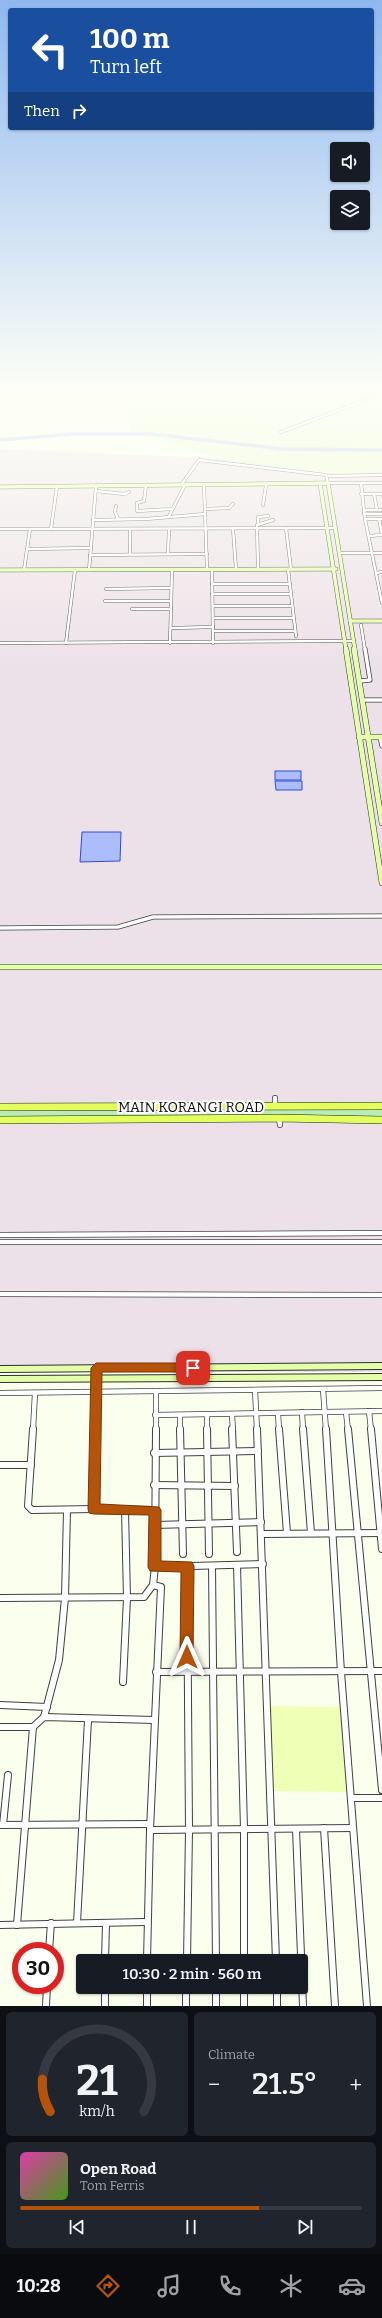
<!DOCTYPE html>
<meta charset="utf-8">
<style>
:root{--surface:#171b24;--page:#20242c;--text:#f1f3f6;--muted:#9ea1a6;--line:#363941;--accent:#b45309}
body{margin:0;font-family:Bitter,serif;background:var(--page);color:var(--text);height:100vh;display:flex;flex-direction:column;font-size:15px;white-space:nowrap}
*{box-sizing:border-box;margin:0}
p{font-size:13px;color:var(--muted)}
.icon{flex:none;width:22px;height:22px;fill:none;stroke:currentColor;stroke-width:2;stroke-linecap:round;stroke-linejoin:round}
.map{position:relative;height:2006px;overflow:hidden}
.details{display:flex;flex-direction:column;gap:6px;padding:6px;background:#0d0f14;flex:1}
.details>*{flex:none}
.guide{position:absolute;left:8px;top:8px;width:366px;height:122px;border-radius:4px;box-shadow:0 1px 3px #0004;background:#1a4fa0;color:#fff;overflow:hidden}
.controls{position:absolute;left:330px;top:142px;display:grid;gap:8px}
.controls a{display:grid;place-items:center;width:40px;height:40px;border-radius:4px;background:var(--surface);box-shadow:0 1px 3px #0004;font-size:20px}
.speed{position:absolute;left:12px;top:1942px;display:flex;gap:8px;font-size:20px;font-weight:700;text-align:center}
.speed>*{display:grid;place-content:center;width:52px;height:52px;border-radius:50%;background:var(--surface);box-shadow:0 1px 3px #0004;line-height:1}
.speed .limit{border:6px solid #d22;background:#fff;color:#111}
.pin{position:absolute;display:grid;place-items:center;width:34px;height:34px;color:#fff;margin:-17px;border-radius:8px;box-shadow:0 2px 6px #0006}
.me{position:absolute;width:44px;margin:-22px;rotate:0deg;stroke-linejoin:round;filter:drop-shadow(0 0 3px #0008)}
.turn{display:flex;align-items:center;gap:14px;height:84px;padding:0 16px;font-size:18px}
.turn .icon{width:52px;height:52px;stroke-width:2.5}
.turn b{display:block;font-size:28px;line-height:34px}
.then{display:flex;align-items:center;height:38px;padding:0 16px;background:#0003;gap:8px;font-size:15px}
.big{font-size:30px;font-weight:600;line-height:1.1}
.details .widget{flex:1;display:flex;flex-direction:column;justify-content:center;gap:6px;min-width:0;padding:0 14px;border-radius:6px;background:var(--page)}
.details .dial{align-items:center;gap:0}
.dial svg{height:104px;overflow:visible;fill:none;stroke:var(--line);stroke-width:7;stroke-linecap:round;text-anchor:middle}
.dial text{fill:var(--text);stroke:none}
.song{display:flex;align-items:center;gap:12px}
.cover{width:48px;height:48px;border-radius:6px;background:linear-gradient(135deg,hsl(320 70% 55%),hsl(100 70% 35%))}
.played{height:4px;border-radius:2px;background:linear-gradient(90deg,var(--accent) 70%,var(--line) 70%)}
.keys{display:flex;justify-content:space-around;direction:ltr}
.heat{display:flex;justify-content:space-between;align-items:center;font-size:22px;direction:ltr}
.details .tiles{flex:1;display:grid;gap:6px;grid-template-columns:1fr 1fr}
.widget:last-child{grid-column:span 2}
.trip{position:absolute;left:76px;top:1954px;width:232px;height:40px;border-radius:4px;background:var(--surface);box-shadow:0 1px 3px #0004;font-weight:600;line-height:40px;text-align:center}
.menu{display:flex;height:64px;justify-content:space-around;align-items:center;background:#090b0e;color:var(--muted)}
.menu .icon{width:28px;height:28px}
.menu .active{color:var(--accent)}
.menu b{font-size:18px;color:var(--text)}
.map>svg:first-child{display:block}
</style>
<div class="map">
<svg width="382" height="2006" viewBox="0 0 382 2006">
<rect width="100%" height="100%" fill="#fbffee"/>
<path fill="#ede1e9" d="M0 449 215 458 334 474 382 472V1372H0Z"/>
<path fill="#e9f8cb" d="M127 391H382V472L334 474 215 458 130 430Z"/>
<path fill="#b9edb3" d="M382 1109V1116L0 1118V1111Z"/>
<path fill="#f0ffb6" d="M270 1706 341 1707 347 1792 273 1791Z"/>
<g fill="#adbdfc" stroke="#2d4cda">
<rect x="275" y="771" width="26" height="9"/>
<path d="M275 781H302V790H276Z"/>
<path d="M82 832H121L120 861 80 862Z"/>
</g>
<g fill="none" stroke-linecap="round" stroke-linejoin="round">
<path stroke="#adbdfc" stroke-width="3.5" d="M0 440 72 434H152L282 449 382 450"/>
<g stroke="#404040" stroke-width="3.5">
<g id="street-far3">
<path d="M281 432 371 398 373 391"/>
<path d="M328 476 382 475"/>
<path d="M361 483 365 519 382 603"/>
<path d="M146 485 144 501 137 503V511L172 509"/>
<path d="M181 485 199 460 326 475 328 483H382"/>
<path d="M204 485 207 569"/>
<path d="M96 491 124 494 129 492"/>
<path d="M361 494H382"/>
<path d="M374 494 377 510"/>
<path d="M263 505 266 485"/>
<path d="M116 506 115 512 118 519"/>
<path d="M206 509 229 508 233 504"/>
<path d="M364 510H382"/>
<path d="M364 514H382"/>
<path d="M169 516 185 485"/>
<path d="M365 519H382"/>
<path d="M379 519 382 534"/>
<path d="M93 520 146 519 205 514"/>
<path d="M258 524V517L268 516"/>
<path d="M286 528 291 569"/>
<path d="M0 529 335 528"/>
<path d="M51 529 57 486"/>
<path d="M130 529V554"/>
<path d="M233 529 236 569"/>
<path d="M369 536 382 535"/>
<path d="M27 549 90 548"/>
<path d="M339 553H382"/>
<path d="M168 554 169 529"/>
<path d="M90 555 207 554"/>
<path d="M212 569 213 643"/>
<path d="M258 569 257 525 273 520"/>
<path d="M288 569 296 636"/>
<path d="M24 570 30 529"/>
<path d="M89 570 96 486"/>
<path d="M376 573 382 572"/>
<path d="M212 584H290"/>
<path d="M106 589 171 588"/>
<path d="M212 594H291"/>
<path d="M105 601H171"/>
<path d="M213 606H292"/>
<path d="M132 609H171"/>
<path d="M213 618H293"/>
<path d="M361 625 365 650"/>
<path d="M171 628 213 627"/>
<path d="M213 631H295"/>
<path d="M0 643 353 641"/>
<path d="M66 643 75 570"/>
<path d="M170 643 172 570"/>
</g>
</g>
<g stroke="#404040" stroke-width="5">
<g id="street-far2">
<path d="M360 681 370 680 365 649"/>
<path d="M362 700H382"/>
<path d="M380 737 382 746"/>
<path d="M0 928 118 927 153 917 382 916"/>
</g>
</g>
<g stroke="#404040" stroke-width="6">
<g id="street-far1">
<path d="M275 1098V1106"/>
<path d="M279 1118 280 1125"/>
<path d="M0 1235 382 1233"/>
<path d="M0 1242H382"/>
<path d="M0 1294 382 1295"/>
<path d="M323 1389 326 1430"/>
<path d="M255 1390 257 1430"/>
<path d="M0 1393 382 1388"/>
<path d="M369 1411 371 1430"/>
<path d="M302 1412 303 1430"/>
<path d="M346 1412 348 1430"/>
<path d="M278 1413 279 1430"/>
<path d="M155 1415 382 1411"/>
<path d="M180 1415V1430"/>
<path d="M207 1415V1430"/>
<path d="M232 1415 233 1430"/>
<path d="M33 1430 35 1393"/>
<path d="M96 1430 97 1368"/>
<path d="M156 1430V1391"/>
</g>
</g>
<g stroke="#404040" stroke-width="8">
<g id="street">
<path d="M33 1429 28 1506 32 1510 94 1509"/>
<path d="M96 1429 94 1509 155 1510"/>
<path d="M180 1429 183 1554"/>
<path d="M207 1429 209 1554"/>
<path d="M232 1429 237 1552"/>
<path d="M257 1429 276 1961"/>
<path d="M279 1429 287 1533"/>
<path d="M303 1429 311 1533"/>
<path d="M326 1429 341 1672 367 2006"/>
<path d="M348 1429 382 1790"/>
<path d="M371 1429 382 1549"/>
<path d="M154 1453 258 1451"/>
<path d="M0 1465H31"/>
<path d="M154 1485 235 1486"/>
<path d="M155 1525 261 1522"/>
<path d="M262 1534 382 1533"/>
<path d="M237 1565 244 1829V1961"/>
<path d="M187 1566 189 1830 187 1961"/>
<path d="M212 1566 216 1961"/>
<path d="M155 1567 263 1564"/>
<path d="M0 1598 144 1597 153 1585 155 1567 156 1429"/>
<path d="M156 1672 382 1671"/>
<path d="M123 1682 127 1598 125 1510"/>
<path d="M0 1705 47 1707"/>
<path d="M44 1717 59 1660 65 1598 67 1510"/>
<path d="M0 1727H33L44 1717 154 1720"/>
<path d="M351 1798H382"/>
<path d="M0 1825 150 1824"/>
<path d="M3 1825 8 1775"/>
<path d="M324 1828 335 2006"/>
<path d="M296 1829 303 2006"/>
<path d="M150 1830 353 1828"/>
<path d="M77 1923 88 1720"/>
<path d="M0 1925 146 1922"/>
<path d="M17 1925 33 1727"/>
<path d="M49 1951 51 1923"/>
<path d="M105 1961 106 1923"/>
<path d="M147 1961 150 1830 161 1587 153 1585"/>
<path d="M105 1987V2006"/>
<path d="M147 1987V2006"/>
<path d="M186 1987V2006"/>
<path d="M216 1987V2006"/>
<path d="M244 1987V2006"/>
<path d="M277 1987V2006"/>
<path d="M46 2006 47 1985"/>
</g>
</g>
<g stroke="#2f2f2f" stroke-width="4.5">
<g id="secondary-far2">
<path d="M320 483 346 650"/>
<path d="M0 487 328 483 355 650"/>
<path d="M0 570 336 569"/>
<path d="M350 621H382"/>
</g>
</g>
<g stroke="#2f2f2f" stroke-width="6">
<g id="secondary-far1">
<path d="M346 649 382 883"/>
<path d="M354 649 382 823"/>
<path d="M359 737H382"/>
<path d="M0 967H382"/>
</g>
</g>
<g stroke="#2f2f2f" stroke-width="8">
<g id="secondary">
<path d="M0 1369 382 1366"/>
<path d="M0 1379 382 1377"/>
</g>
</g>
<g stroke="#1e1e1e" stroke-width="8">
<g id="primary">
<path d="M0 1107 382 1106"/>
<path d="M0 1120 279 1118 382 1120"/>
</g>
</g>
<use href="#street-far3" stroke="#fff" stroke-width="2.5"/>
<use href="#street-far2" stroke="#fff" stroke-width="3.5"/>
<use href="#street-far1" stroke="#fff" stroke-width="4.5"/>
<use href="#street" stroke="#fff" stroke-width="6"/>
<use href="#secondary-far2" stroke="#e4ffa9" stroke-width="3.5"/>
<use href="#secondary-far1" stroke="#e4ffa9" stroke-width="5"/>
<use href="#secondary" stroke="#e4ffa9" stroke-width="6"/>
<use href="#primary" stroke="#e2ff5e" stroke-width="7"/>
</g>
<linearGradient id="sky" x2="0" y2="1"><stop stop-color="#90b8f0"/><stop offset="0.58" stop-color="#fdfff7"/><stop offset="1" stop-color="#fdfff7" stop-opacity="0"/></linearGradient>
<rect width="382" height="672" fill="url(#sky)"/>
<path fill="#b45309" stroke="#753606" d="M96 1363H193L199 1368 193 1372H102L100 1504 159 1507 161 1510V1561L192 1562 194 1566 193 1657 192 1661 187 1663 182 1661 180 1657 181 1572 150 1571 148 1567 149 1515 94 1514 89 1513 88 1509 91 1368Z"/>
<g text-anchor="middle" stroke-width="4" stroke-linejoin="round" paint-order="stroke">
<g font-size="14" fill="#0d0d0d" stroke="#fff">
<text x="191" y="1112">MAIN KORANGI ROAD</text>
</g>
</g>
</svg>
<div class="controls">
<a><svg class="icon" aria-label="sound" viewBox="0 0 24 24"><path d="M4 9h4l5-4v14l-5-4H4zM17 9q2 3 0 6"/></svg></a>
<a><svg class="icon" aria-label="layers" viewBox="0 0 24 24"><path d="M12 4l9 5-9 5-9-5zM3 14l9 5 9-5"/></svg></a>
</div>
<div class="speed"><div class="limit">30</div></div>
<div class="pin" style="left:193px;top:1368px;background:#d93025"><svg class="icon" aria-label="arrive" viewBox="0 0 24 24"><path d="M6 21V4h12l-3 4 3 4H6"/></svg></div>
<svg class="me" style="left:187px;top:1657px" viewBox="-20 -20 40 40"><path d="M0-17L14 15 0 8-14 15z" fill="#b45309" stroke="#fff" stroke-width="4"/></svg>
<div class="trip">10:30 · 2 min · 560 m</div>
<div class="guide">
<div class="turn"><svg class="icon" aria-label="left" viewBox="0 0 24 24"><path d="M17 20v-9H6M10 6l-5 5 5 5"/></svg><div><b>100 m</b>Turn left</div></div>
<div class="then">Then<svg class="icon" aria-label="right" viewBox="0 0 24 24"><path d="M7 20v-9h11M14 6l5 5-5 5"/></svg></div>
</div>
</div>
<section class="details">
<div class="tiles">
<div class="widget dial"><svg viewBox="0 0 100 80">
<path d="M14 69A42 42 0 1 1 86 69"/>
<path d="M14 69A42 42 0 0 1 8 44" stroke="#b45309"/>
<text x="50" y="56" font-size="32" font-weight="700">21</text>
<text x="50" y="72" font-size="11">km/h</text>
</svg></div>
<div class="widget"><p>Climate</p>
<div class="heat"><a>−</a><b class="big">21.5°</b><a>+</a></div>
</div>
<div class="widget">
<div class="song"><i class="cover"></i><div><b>Open Road</b><p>Tom Ferris</p></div></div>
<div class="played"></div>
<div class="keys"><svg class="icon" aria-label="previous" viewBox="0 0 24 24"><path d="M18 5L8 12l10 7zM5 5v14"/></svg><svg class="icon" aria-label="pause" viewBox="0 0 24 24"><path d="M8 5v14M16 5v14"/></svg><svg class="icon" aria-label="next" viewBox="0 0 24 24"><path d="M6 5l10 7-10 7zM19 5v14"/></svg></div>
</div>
</div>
</section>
<nav class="menu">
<b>10:28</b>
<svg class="icon active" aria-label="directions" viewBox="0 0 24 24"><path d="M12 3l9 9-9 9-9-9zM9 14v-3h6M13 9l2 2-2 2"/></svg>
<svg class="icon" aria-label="music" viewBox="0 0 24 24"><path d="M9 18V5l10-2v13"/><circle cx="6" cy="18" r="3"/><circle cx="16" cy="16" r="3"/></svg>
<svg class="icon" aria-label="phone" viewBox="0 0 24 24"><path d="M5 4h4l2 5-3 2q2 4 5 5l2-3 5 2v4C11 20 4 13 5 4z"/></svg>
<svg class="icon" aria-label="climate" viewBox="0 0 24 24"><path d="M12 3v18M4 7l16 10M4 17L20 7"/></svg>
<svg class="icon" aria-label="car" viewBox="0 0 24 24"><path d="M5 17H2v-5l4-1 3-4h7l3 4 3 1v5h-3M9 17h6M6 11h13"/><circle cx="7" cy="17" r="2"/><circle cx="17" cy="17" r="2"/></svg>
</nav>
